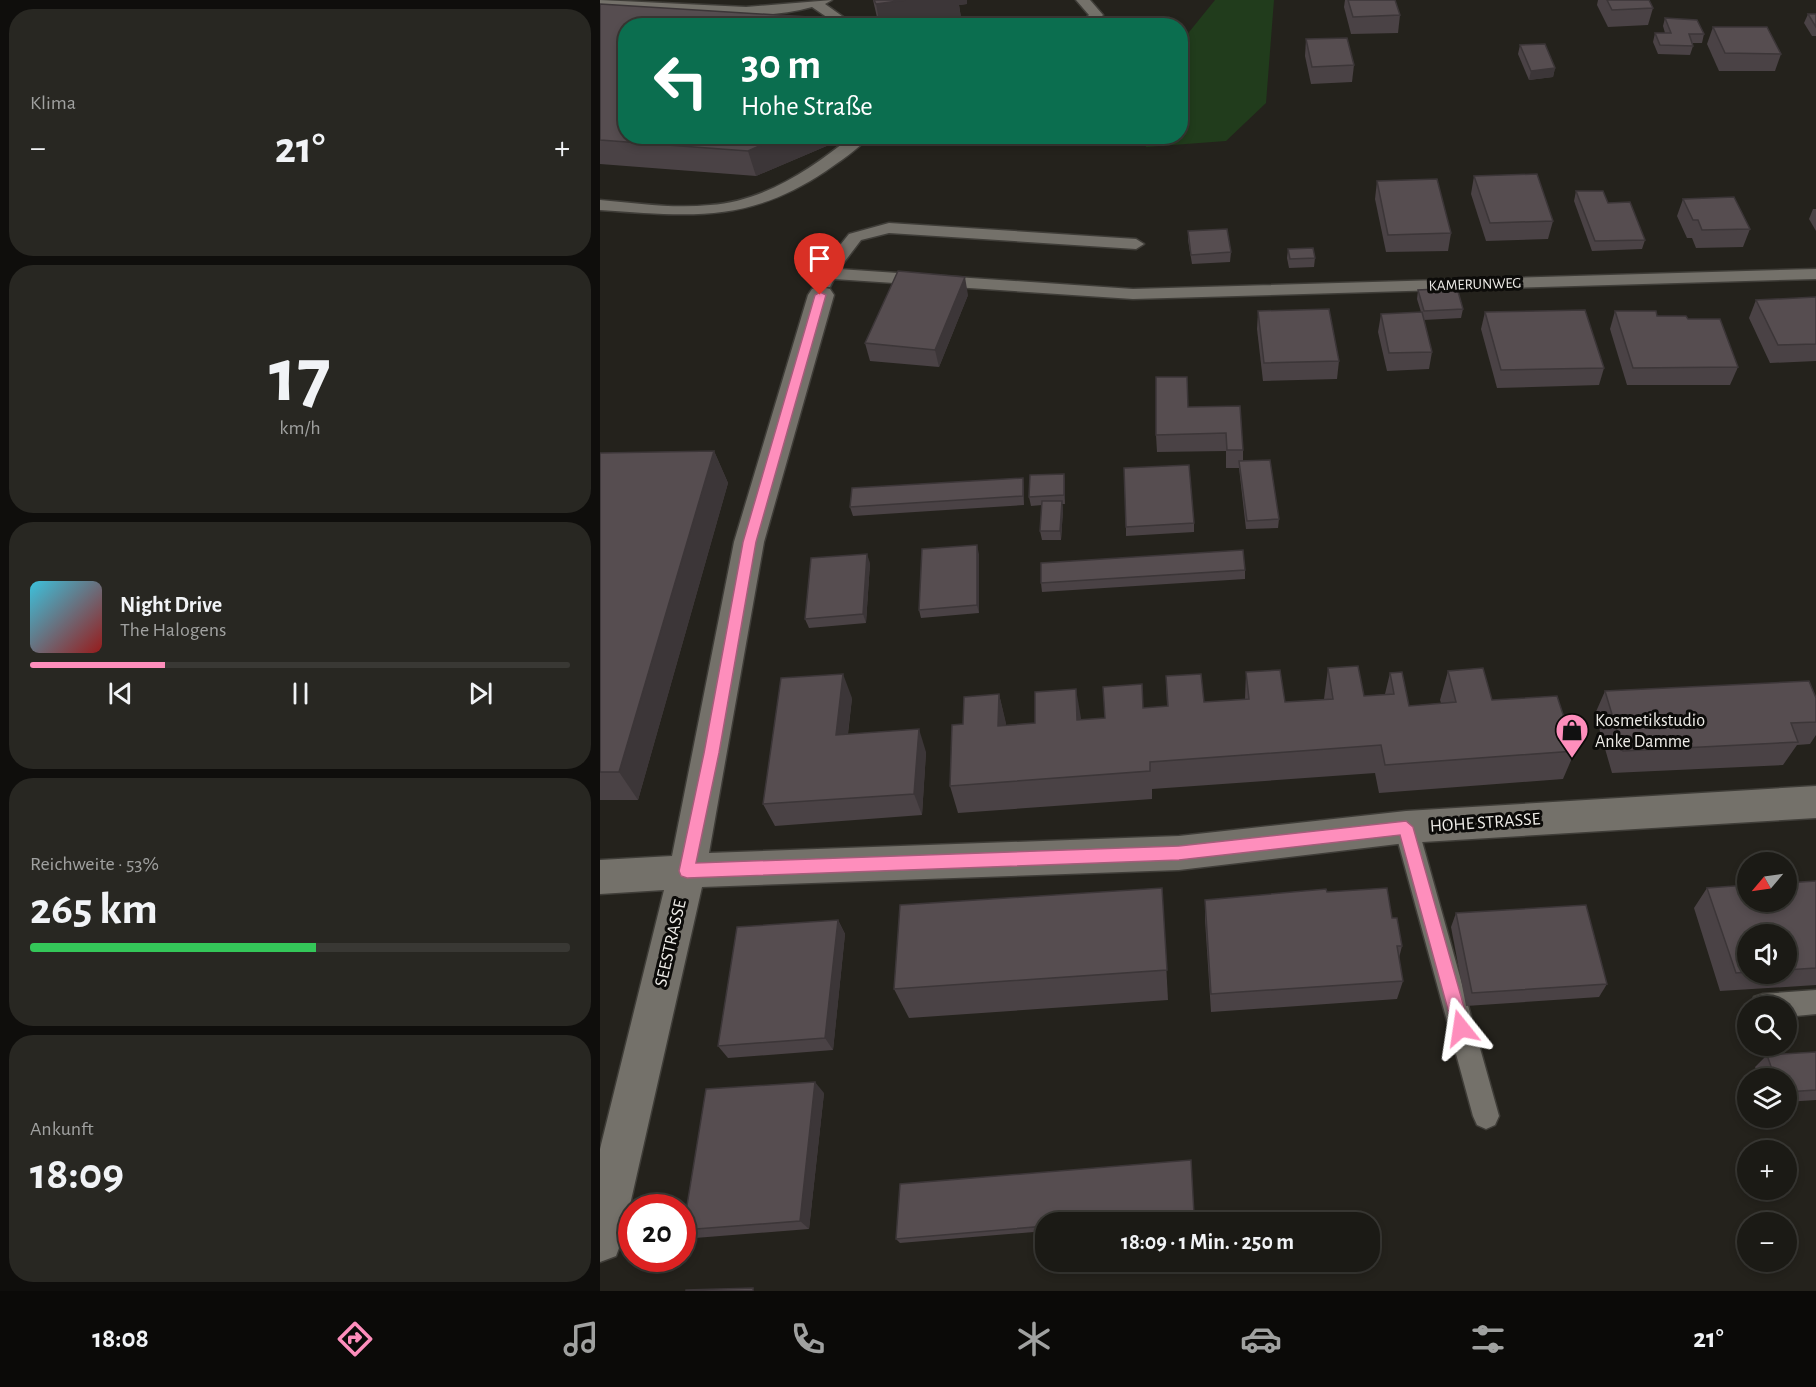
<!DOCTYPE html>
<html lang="de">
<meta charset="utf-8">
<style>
:root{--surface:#1b1a15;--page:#282722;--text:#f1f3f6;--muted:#a0a1a0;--line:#393834;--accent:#fe8ebc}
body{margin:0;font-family:"Alegreya Sans",sans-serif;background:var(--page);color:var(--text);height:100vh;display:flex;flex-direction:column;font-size:22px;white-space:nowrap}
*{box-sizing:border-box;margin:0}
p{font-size:20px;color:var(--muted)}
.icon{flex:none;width:33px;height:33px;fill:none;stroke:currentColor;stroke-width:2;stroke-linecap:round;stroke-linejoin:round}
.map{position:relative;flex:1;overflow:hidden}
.details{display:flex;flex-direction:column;gap:9px;padding:9px;background:#0f0e0c;width:600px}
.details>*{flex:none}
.top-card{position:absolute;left:18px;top:18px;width:570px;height:126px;border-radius:24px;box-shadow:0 3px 9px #0003,0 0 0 2px var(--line);background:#0b6e4f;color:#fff;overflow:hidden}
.needle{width:39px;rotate:241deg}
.fabs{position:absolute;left:1137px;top:852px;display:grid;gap:12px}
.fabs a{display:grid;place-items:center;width:60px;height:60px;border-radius:50%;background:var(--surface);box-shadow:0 3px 9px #0003,0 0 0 2px var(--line);font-size:30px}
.speed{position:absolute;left:18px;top:1194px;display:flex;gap:12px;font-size:30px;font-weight:700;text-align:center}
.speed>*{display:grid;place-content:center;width:78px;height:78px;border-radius:50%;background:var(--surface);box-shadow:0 3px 9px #0003,0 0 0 2px var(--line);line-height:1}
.speed .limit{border:9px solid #d22;background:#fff;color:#111}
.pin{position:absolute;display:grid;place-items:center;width:51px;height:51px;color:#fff;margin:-62px -26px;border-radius:50% 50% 50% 0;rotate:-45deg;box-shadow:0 0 6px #0007}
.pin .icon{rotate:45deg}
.me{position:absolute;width:66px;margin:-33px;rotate:345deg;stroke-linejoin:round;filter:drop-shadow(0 0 4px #0008)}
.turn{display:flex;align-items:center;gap:21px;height:126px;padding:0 24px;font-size:27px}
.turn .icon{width:78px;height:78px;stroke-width:2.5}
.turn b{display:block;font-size:42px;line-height:51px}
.big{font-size:45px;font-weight:700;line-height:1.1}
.details .widget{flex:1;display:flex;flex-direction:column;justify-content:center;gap:9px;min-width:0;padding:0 21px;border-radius:24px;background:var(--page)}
.details .dial{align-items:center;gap:0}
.dial b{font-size:78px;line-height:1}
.song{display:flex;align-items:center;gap:18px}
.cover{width:72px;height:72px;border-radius:9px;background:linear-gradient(135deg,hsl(190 70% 55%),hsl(0 70% 35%))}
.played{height:6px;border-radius:3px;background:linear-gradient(90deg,var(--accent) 25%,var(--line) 25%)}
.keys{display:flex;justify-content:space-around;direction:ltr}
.heat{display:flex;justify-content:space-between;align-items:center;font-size:33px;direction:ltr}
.charge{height:9px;border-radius:4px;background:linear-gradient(90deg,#34c759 53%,var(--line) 0)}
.trip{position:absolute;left:435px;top:1212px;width:345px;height:60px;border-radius:24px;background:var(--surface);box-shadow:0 3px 9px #0003,0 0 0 2px var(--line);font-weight:700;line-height:60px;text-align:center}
.tab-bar{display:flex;height:96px;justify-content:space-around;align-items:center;background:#0b0a08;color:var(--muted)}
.tab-bar .icon{width:42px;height:42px}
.tab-bar .active{color:var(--accent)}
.tab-bar b{font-size:27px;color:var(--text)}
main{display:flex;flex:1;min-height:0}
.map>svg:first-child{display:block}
</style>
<main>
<section class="details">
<div class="widget"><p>Klima</p>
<div class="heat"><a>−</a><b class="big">21°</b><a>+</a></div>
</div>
<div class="widget dial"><b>17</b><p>km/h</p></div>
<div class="widget">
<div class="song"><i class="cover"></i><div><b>Night Drive</b><p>The Halogens</p></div></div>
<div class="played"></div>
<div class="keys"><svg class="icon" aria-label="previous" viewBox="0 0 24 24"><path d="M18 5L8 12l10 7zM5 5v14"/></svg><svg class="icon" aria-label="pause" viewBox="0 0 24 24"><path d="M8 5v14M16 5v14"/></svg><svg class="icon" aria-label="next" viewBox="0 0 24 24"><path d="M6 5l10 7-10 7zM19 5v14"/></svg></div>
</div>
<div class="widget"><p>Reichweite · 53%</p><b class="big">265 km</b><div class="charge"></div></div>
<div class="widget"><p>Ankunft</p><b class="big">18:09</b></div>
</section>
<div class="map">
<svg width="1216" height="1291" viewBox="0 0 1216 1291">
<rect width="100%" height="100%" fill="#24221c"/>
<path fill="#213c1c" d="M615 0H674L666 103 626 141 546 147V137L580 136 581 42Z"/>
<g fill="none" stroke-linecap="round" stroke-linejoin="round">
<g stroke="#3f3d38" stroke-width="3">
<g id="service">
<path d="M0 0 146 7 232 0 225 4 256 26H240L212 7C148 25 66 10 0 5Z"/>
<path d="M476 0H490L503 15 492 26H477L489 15Z"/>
<path d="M252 136H269C258 150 240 161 226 171 147 224 90 216 0 210V200C36 203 73 209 110 205 164 201 210 170 252 136Z"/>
<path d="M289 223 536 239 544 244 536 249 289 233 261 240 239 269 533 289 1216 269V279L533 299 234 279 230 287H218L216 283 221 269 249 234Z"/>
<path d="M806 817 814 820 818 827 899 1116 895 1125 886 1129 877 1125 873 1116 794 827 798 820Z"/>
<path d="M1216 990V1014L1186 1017V1006H1150L1154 997 1163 994Z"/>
</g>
</g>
<g stroke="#3f3d38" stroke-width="3">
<path id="minor" d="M221 287 230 289 234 295 164 542 109 853 579 836 806 811 1216 786V818L806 843 579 870 102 887 22 1240 16 1256 0 1262V1149L64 890 0 894V860L72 856 134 542 208 295 212 289Z"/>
</g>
<use href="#service" fill="#74716a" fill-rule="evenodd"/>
<use href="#minor" fill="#74716a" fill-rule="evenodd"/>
</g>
<g fill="#4a4245" fill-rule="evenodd">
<path d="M273 0H367V4L359 5 362 24 351 26H279Z"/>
<path d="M745 0H795L800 15 798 33 751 34 744 7Z"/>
<path d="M998 0H1049L1053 8 1048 25 1008 27 997 5Z"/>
<path d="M0 4 236 142 156 176 0 164Z"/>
<path d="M1208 14H1216V36H1212L1204 23Z"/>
<path d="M1065 18 1104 34 1102 43H1092L1093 46 1090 55 1058 54 1053 42 1055 33H1065L1063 26Z"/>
<path d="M1113 27 1181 54 1175 71H1119L1107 44Z"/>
<path d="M706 39 754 65 752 82 711 84 705 56Z"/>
<path d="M920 45 955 68 953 77 929 80 918 54Z"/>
<path d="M874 176 953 221 948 239 886 241 871 194Z"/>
<path d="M777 181 851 233 848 251 786 252 775 199Z"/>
<path d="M976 191 1008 203 1045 240 1042 249 992 251 974 201Z"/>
<path d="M1083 199 1150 229 1143 247 1096 248 1092 238H1087L1077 216Z"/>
<path d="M1213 209H1216V231L1209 219Z"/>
<path d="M588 231 631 252 630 262 592 264 588 240Z"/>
<path d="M688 249 715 258 714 267 689 268 687 258Z"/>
<path d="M818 290 863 309 861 318 824 320 832 352 829 369 787 371 778 332 781 314 821 312 817 299Z"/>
<path d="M368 295 339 367 270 361 265 343Z"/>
<path d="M1216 297V361L1170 363 1149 318 1156 300Z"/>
<path d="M658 311 739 361 737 379 663 381 657 329Z"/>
<path d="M1015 311 1088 319 1138 367 1130 385H1027L1010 329Z"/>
<path d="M885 312 1004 368 999 385 897 388 881 329Z"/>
<path d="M640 406 643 450V461L679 519 678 528 646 529 639 468H626V451L557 452 556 435 588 407Z"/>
<path d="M114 451 128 483 38 800H0V453Z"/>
<path d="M464 474 465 483V504H462L463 510 461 540H442L440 531 442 505 431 506 429 497Z"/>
<path d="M424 487V505L253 516 250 507Z"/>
<path d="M594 523V532L526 536V527Z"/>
<path d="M379 554V613L321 618 319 610Z"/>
<path d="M270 563 266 623 209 628 205 619Z"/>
<path d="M645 570V579L442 592 441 583Z"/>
<path d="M728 668 764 696 785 694 790 673 809 706 841 703 840 700 848 671 892 700 975 751 963 779 779 793 775 773 552 789V799L358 813 350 786 363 724 399 694 406 725 481 720 505 718 543 708 567 706 566 676 604 702 645 699 646 672 685 702 724 699Z"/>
<path d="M1005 691 1216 698V735L1210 744 1197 745 1183 765 1012 773 995 714Z"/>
<path d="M252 698 248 734 326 752 322 815 175 826 163 804Z"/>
<path d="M1216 881V985L1120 991 1094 908 1107 888ZM1148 934H1186V974H1148Z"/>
<path d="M562 888 568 1000 309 1018 294 989Z"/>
<path d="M727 892 792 918 802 946 799 958 803 981 797 999 611 1012 605 920V900Z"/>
<path d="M856 913 1007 984 999 997 866 1006 851 927Z"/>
<path d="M238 920 245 934 233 1050 128 1058 118 1046Z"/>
<path d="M1216 1052V1100L1186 1102V1078H1159L1155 1067 1167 1055Z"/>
<path d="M224 1093 209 1229 95 1238 83 1230Z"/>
<path d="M591 1160 594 1218 543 1222H446V1231L300 1243 296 1239Z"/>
</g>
<g fill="#3c3638">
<path d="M305 0H367V4L359 5 362 24 351 26H280L276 4Z"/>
<path d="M955 68 953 77 929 80 931 71Z"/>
<path d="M182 136H239L236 142 156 176 148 151Z"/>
<path d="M365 277 368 295 339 367 335 350Z"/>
<path d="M114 451 128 483 38 800 19 772Z"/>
<path d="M464 474 465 483V504L464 495Z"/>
<path d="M423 478 424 487V505L423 496Z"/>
<path d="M462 501 463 510 461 540 460 531Z"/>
<path d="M377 545 379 554V613L377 605Z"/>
<path d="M267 554 270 563 266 623 263 614Z"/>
<path d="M243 674 252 698 245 757 236 735Z"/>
<path d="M476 689 481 718V749L477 720Z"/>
<path d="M399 694 406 723 405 755 398 726Z"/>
<path d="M319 729 326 752 322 815 314 794Z"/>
<path d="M238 920 245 934 233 1050 225 1038Z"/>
<path d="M215 1082 224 1093 209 1229 200 1221Z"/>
</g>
<g fill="#564d50" stroke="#3c3638" stroke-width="1.5">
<path d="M274 0H305L276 4Z"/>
<path d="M748 0H795L800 15 753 17Z"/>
<path d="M1007 0H1049L1053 8 1012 10Z"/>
<path d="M0 4 225 18 234 26H26V136H182L148 151 0 140Z"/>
<path d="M1208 14H1216V27Z"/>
<path d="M1065 18 1097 20 1104 34H1089L1093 46 1060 45 1055 33H1071Z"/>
<path d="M1113 27H1167L1181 54 1125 53Z"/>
<path d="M747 38 754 65 712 67 706 39Z"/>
<path d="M945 44 955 68 931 71 920 45Z"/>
<path d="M937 174 953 221 890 223 874 176Z"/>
<path d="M837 179 851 233 788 235 777 181Z"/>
<path d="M976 191H1003L1008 203 1030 202 1045 240 995 241Z"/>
<path d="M1134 197 1150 229 1102 230 1098 220H1093L1083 199Z"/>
<path d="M627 229 631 252 591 255 588 231Z"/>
<path d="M713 248 715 258 690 259 688 249Z"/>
<path d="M298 271 365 277 335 350 265 343Z"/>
<path d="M857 288 863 309 824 311 818 290Z"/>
<path d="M1216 297V344L1178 345 1156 300Z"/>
<path d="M729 309 739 361 664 363 658 311Z"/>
<path d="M985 310 1004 368 901 370 885 312Z"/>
<path d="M1015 311H1056L1057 316H1086L1088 319H1120L1138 367 1033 368Z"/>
<path d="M822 312 832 352 789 353 781 314Z"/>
<path d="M556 377H587L588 407 640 406 643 450H627L626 433 556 435Z"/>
<path d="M114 451 19 772H0V453Z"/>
<path d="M670 460 679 519 647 521 639 461Z"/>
<path d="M589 465 594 523 526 527 524 468Z"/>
<path d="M464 474V495L429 497 430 475Z"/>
<path d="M423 478V496L250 507 252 488Z"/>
<path d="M442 501H462L460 531H440Z"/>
<path d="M377 545V605L319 610 322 549Z"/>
<path d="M643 550 645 570 441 583V563Z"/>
<path d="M267 554 263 614 205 619 211 558Z"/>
<path d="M758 666 764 696 794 694 790 673 802 672 809 706 856 702 848 671 883 668 892 700 957 696 975 751 785 765 781 745 550 762V771L350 786 352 725 363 724 364 697 399 694 398 726 435 723V692L476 689 477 720 505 718 503 687 542 684 543 708 568 706 566 676 601 674 604 702 649 699 646 672 680 670 685 702 733 699 728 668Z"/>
<path d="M243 674 236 735 319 729 314 794 163 804 181 678Z"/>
<path d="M1209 681 1216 698V722L1191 723 1198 742 1023 751 1005 691Z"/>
<path d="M1216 881V968L1186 970V934H1148V972L1136 973 1107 888 1148 885V902H1186V883Z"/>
<path d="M562 888 567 970 294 989 300 905Z"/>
<path d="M787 888 792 918H797L802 946H797L803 981 611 994 605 900 726 889 727 892Z"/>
<path d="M986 905 1007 984 872 993 856 913Z"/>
<path d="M238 920 225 1038 118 1046 137 927Z"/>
<path d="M1216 1052V1090L1186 1092V1078H1175L1167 1055Z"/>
<path d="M215 1082 200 1221 83 1230 106 1089Z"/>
<path d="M591 1160 594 1214 488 1222H446V1226L296 1239 300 1184Z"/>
<path d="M153 1288V1291H86V1290Z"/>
</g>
<path fill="#fe8ebc" stroke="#a55c7a" stroke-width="1.5" d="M220 292 226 295 156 542 119 753 96 863 579 846 806 821 813 827 870 1028 867 1033 861 1036 856 1033 853 1028 800 835 579 860 87 878 81 876 79 871 104 753 143 542 215 295Z"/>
<defs>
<g id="shop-pin" transform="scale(1.725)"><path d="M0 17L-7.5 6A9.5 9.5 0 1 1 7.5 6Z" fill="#fe8ebc" stroke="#0c0b09"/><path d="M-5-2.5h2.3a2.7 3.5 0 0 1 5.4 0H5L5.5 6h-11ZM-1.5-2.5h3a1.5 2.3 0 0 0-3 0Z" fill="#111"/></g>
</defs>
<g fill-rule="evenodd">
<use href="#shop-pin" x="972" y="730"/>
</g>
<g text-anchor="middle" stroke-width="6" stroke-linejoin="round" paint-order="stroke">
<g font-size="15" fill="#efede9" stroke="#0c0b09">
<text transform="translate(875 284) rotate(-2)" y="5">KAMERUNWEG</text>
</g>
<g font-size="18" fill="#efede9" stroke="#0c0b09" text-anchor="start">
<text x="995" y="726">Kosmetikstudio<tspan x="995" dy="21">Anke Damme</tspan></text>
</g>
<g font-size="18" fill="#efede9" stroke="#0c0b09">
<text transform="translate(885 822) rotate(-4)" y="6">HOHE STRASSE</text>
<text transform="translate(70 943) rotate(-77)" y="6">SEESTRASSE</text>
</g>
</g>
</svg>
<div class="fabs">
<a><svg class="needle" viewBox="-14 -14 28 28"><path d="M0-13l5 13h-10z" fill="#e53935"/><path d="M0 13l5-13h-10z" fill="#a0a1a0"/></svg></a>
<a><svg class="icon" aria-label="sound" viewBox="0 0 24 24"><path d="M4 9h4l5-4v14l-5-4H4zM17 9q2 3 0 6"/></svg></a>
<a><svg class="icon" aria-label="search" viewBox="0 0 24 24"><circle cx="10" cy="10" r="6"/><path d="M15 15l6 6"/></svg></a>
<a><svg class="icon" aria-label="layers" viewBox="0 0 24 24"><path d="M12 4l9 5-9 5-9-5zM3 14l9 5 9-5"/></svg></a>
<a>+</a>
<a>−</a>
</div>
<div class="speed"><div class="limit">20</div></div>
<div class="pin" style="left:220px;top:295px;background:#d93025"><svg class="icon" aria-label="arrive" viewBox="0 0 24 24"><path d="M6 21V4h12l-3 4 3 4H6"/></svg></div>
<svg class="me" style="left:861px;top:1028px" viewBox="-20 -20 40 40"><path d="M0-17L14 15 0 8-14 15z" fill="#fe8ebc" stroke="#fff" stroke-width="4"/></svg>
<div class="trip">18:09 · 1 Min. · 250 m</div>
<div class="top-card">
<div class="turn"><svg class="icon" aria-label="left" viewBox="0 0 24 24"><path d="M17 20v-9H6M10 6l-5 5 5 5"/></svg><div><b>30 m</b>Hohe Straße</div></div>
</div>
</div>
</main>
<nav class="tab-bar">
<b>18:08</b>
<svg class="icon active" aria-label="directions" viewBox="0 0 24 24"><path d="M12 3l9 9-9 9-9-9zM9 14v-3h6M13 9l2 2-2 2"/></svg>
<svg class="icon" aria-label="music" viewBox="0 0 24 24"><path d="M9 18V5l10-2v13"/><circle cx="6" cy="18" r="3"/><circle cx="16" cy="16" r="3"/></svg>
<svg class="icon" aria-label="phone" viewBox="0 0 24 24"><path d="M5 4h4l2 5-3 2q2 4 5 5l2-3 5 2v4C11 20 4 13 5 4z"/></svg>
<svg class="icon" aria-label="climate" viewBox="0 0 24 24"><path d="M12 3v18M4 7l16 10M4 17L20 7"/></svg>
<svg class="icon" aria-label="car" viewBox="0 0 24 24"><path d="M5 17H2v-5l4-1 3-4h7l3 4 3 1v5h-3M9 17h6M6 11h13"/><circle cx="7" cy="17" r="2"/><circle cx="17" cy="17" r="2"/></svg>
<svg class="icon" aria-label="filters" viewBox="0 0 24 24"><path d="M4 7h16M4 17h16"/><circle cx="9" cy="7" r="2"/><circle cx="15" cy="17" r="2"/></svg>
<b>21°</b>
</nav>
